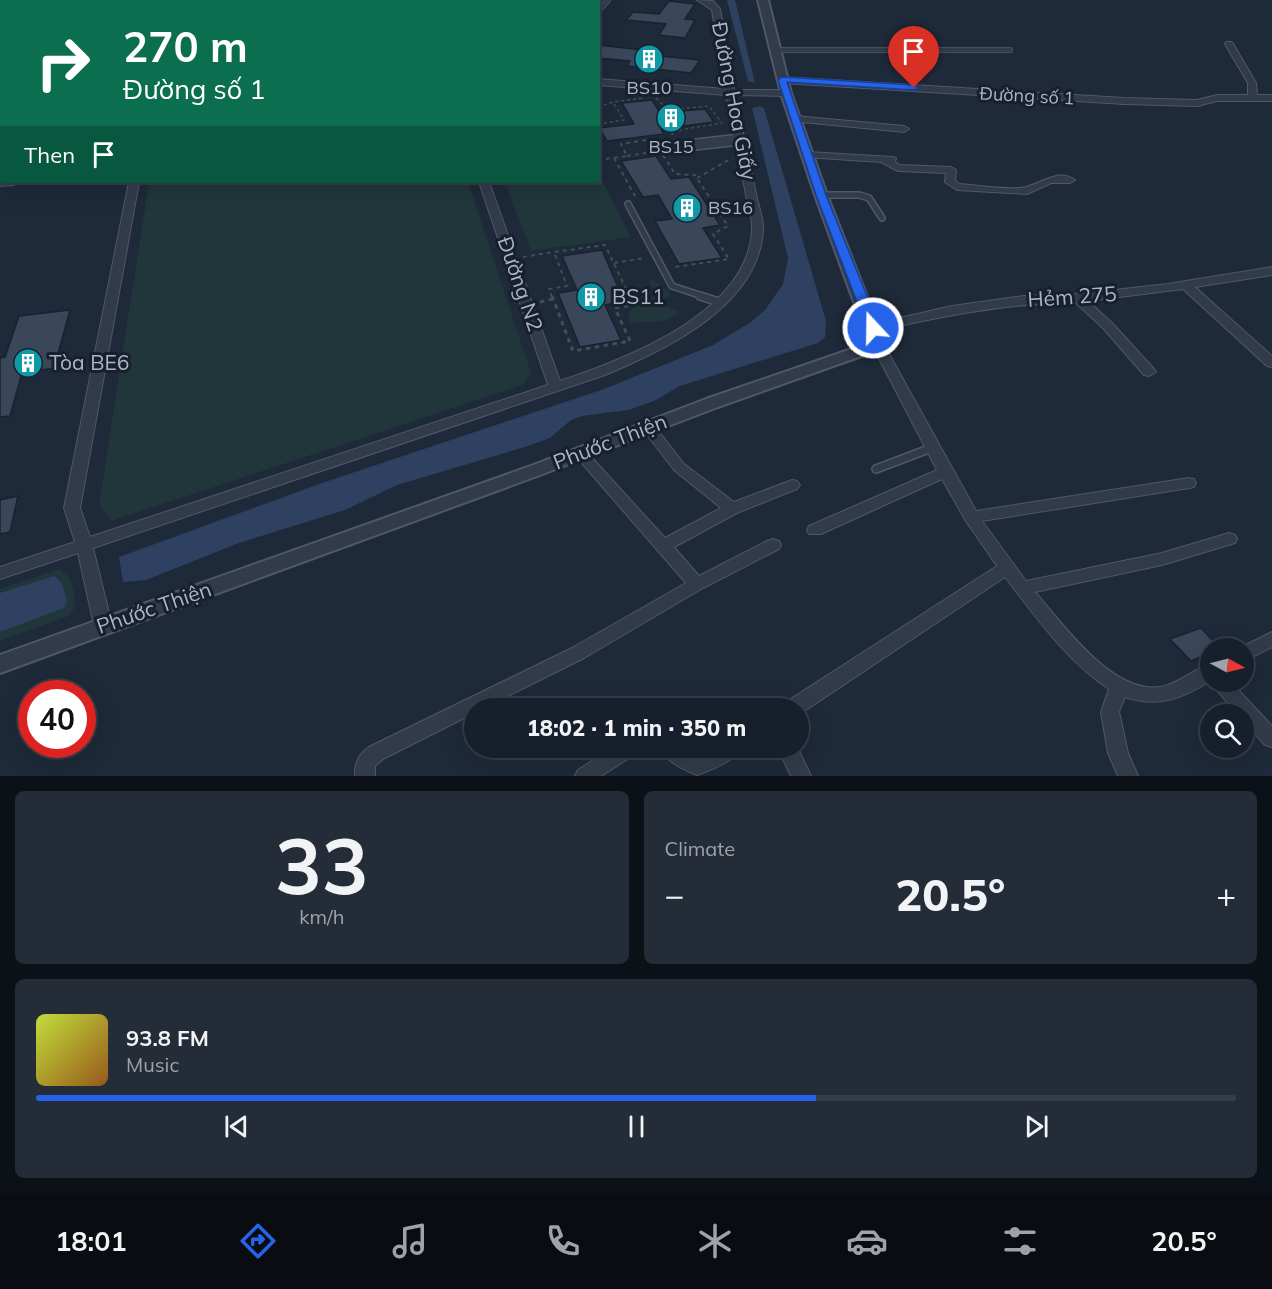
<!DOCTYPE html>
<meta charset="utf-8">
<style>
:root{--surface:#161f2b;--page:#232c37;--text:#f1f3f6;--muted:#9ea2a9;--line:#353d47;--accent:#2563eb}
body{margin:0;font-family:Mulish,sans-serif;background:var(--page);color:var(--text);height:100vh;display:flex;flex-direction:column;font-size:22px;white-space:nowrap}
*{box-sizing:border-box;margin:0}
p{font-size:20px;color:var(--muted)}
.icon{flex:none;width:33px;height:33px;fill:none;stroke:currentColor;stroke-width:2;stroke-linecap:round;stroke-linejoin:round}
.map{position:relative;height:776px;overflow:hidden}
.panel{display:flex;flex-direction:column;gap:15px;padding:15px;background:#0c1118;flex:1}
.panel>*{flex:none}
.guide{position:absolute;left:0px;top:0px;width:600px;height:183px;box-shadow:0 6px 24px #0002,0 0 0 2px var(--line);background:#0b6e4f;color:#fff;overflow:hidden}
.needle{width:39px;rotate:97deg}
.tools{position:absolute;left:1200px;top:638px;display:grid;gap:12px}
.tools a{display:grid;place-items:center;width:54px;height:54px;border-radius:50%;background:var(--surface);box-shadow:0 6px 24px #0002,0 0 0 2px var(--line);font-size:30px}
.speed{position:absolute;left:18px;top:680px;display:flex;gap:12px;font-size:30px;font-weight:700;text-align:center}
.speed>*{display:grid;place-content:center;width:78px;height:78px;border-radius:50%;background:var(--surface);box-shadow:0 6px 24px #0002,0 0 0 2px var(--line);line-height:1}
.speed .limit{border:9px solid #d22;background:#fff;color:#111}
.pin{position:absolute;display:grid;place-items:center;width:51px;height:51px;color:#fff;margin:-62px -26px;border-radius:50% 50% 50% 0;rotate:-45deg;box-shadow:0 0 6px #0007}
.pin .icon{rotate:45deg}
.me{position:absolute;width:66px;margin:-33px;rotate:339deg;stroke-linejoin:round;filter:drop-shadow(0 0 4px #0008)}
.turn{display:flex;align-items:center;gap:21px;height:126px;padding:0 24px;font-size:27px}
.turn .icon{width:78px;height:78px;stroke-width:2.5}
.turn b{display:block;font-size:42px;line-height:51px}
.then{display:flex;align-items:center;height:57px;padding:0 24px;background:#0003;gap:12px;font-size:22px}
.big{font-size:45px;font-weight:800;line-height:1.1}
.panel .widget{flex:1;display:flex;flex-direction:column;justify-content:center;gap:9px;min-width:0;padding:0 21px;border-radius:9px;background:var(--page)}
.panel .dial{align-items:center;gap:0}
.dial b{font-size:78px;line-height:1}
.song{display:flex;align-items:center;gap:18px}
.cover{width:72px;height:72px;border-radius:9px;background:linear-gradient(135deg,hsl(70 70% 55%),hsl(30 70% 35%))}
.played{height:6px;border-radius:3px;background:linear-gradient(90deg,var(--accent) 65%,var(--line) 65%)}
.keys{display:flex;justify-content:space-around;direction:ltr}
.heat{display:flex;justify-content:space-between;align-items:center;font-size:33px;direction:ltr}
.panel .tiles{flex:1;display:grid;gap:15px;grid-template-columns:1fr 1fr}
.widget:last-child{grid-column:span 2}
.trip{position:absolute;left:464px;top:698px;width:345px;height:60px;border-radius:30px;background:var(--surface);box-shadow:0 6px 24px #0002,0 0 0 2px var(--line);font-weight:800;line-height:60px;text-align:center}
.dock{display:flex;height:96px;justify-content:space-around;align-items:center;background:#090c11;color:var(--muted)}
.dock .icon{width:42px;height:42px}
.dock .current{color:var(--accent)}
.dock b{font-size:27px;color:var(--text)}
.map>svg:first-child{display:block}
</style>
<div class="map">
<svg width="1272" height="776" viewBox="0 0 1272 776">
<rect width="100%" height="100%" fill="#1e2939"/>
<g fill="#20363a">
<path d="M599 174 631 237 531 251 505 182H598Z"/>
<path d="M149 182H468L531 372 523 385 111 521 99 505Z"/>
<path d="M653 280 671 292 669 297 659 299V305L677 310 678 314 664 321 630 323 628 312 638 304 655 297 656 292 648 282Z"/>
<path d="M59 569C74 579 74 590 75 607L69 616 0 641V589Z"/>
</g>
<g fill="#2e4160">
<path d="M727 0H735L755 83 748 81Z"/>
<path d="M759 106 764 108 826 321 825 337 818 343 680 386 654 401 628 410 582 416 571 420 550 438 525 447 397 485 345 510 239 543 146 580 123 582 119 557 325 482 604 389 713 345 751 322 765 310 783 284 788 258 752 108Z"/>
<path d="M54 576C64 583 64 590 67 602L64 608 0 632V593Z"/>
</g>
<g fill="#3a465a" stroke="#192230" stroke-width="1.5">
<path d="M474 0H593L592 2Z"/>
<path d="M669 1 695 4 685 19 695 20 685 38 659 35 666 24 626 20 633 12 659 14Z"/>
<path d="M598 45 662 52 659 56 700 60 691 73 627 66 630 61 598 58Z"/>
<path d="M652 100 660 113 705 109 714 122 661 129 664 134 607 141 599 128 634 124 622 103Z"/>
<path d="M656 156 671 179 689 177 720 225 703 228 722 258 679 264 655 221 672 219 658 195 643 197 621 161Z"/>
<path d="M602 250 624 301 605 305 621 340 580 347 558 293 577 290 562 256Z"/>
<path d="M70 310 54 368 22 373 10 416 0 417V358L5 357 19 316Z"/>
<path d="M18 496 10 532 0 534V500Z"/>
<path d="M1201 628 1220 648H1210V653L1191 661 1170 639Z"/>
</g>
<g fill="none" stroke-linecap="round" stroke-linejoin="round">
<g stroke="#4f5868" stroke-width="6">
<g id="service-far2">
<path d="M602 7 608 0"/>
<path d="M775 50H1010"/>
</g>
</g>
<g stroke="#4f5868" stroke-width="8">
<g id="service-far1">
<path d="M653 147 740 137"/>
<path d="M695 147 741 142"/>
<path d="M821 195H859L869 198 882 218"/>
<path d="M628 204 672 286 705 297"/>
</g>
</g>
<g stroke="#4f5868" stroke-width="10">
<g id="service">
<path d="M700 296 719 302"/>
<path d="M876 469 934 447"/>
</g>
</g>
<g stroke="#4f5868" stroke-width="2">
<g id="minor">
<path d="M0 0H7L0 3Z"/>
<path d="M69 0 82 2H70Z"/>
<path d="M697 0 713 1 720 9 734 90H786L790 93 786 96 735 95C742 128 749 161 756 194 758 205 764 219 763 230 759 306 665 350 605 375L93 548 112 625 109 630 103 632 97 630 94 625 78 553 0 579V567L75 542 64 508 129 182H139L80 508 90 537 548 385 479 182H489L560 381C626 359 748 313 752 230 753 217 747 202 745 189 738 158 732 126 726 95L598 85V79L725 89 712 10Z"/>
<path d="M1226 42H1232L1256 83 1257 95H1272V101H1217L1197 106 1124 104 782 83 778 80 782 77 1124 98 1197 100 1217 95H1248V83L1225 44Z"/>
<path d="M795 116 904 126 909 129 904 132 792 121 790 119Z"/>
<path d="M808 152 892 157 896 158 895 162 900 165 951 167 956 170 955 181 960 184C975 185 1013 191 1026 187 1042 183 1059 168 1075 180L1070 183H1051L1027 194 957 190 945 182 946 173 898 171 881 162 805 157 803 155Z"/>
<path d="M0 180 2 182H19L14 185 0 186Z"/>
<path d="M1272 267V275L1195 287 1272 356V367L1267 366 1183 289 1088 301 1112 323 1154 369 1156 372 1149 376 1144 375 1104 329 1075 302C1005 304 941 316 873 332L867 328 869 325 952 306 1024 296 1078 294 1168 284Z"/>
<path d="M878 341 884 345 976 511 1189 478 1194 479 1196 483 1194 487 1189 488 982 521 1026 581 1162 553 1229 533 1235 535 1237 539 1235 543 1162 565 1035 592C1063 624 1112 694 1160 687 1179 684 1193 669 1210 664V681H1230L1272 726V747L1265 745 1244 721V714H1238L1213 686 1210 681C1182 699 1158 708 1125 697L1119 712 1128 753 1138 776H1118L1108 753 1101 712 1109 689C1067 661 1035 616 1005 577L800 714 798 708H784L786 702 997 566 966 521 942 479 821 534H809L807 530 809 526 937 470 872 345Z"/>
<path d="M648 422 653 424 684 464 734 502 792 480 797 481 800 485 797 489 737 513 674 547 699 576 767 541 773 539 779 541 781 545 779 549 703 588 584 658 484 708H474V713L383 759 375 766V776H355C354 764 359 754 369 747L572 648 686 583 573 453 580 448 585 450 665 538 721 508 674 470 641 427Z"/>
<path d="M1272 632V647L1244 661V648H1240Z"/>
<path d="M614 747H640L637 753 601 776H575L578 770Z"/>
<path d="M659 747H682L698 757 716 747H741C733 762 712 770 697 775 682 769 667 762 659 747Z"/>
<path d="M777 747H797L811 776H791Z"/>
</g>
</g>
<g stroke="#4f5868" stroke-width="4">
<path id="tertiary" d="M758 0H768L791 93 827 195 886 345 884 348 718 407 540 475 0 673V655L528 467 706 399 869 343 815 195 781 93Z"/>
</g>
<g stroke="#3b5255" stroke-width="1.5" stroke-dasharray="3 3" stroke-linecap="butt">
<path d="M656 98 668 110 709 106 722 123 673 131"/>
<path d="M598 107 613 102 644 98"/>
<path d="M598 124 624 120 613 102"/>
</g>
<g stroke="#3b5255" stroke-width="2" stroke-dasharray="4 4" stroke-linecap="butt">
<path d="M672 135 673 131 681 130"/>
<path d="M663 155 675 174 695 175 728 226 713 234 729 259 675 267"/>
<path d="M627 156 646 153"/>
<path d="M614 158 635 196"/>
<path d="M598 160 627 156 621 144 646 140"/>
<path d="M697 178 732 158"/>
<path d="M523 257 554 252"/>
<path d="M614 263 644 258"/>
<path d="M552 297 549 289 567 286 554 252 605 245 630 297"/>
</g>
<g stroke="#3b5255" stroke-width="3" stroke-dasharray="4.5 4.5" stroke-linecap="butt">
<path d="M552 296 573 351 630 341 615 308 634 305 629 296"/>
<path d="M540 302 553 299"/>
</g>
<use href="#service-far2" stroke="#323b4a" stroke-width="4.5"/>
<use href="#service-far1" stroke="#323b4a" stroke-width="5"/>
<use href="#service" stroke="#323b4a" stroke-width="7"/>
<use href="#minor" fill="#323b4a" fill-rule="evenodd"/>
<use href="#tertiary" fill="#323b4a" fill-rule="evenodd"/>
</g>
<path fill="#2563eb" stroke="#184099" stroke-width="1.5" d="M782 77 914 85 919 88 914 90 787 82 826 195 880 328 878 331 873 332 867 328 816 195 778 80Z"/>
<defs>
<g id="building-disc" transform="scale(1.5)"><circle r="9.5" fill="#0f9aa8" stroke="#18202e"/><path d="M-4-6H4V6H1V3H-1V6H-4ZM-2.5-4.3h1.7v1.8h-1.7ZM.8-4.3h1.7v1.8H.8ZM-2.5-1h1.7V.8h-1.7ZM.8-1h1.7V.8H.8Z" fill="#fff"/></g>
</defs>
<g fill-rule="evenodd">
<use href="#building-disc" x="649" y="59"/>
<use href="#building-disc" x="671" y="118"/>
<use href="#building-disc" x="687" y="208"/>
<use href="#building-disc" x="591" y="297"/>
<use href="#building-disc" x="28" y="363"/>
</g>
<g text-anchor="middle" stroke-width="6" stroke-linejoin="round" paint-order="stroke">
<g font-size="18" fill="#acb5c7" stroke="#18202e">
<text x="649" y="94">BS10</text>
<text x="671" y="153">BS15</text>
<text x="708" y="214" text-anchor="start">BS16</text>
</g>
<g font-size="18" fill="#acb5c7" stroke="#18202e">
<text transform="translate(1027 96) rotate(3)" y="6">Đường số 1</text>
</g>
<g font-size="21" fill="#acb5c7" stroke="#18202e">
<text transform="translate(734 101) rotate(79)" y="7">Đường Hoa Giấy</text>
<text transform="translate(520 284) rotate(71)" y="7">Đường N2</text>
<text transform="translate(1072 297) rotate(-4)" y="7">Hẻm 275</text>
<text transform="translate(610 442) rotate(-21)" y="7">Phước Thiện</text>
<text transform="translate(154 608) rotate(-19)" y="7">Phước Thiện</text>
</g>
<g font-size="21" fill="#acb5c7" stroke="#18202e" text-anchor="start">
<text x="612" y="304">BS11</text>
<text x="49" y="370">Tòa BE6</text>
</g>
</g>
</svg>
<div class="tools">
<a><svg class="needle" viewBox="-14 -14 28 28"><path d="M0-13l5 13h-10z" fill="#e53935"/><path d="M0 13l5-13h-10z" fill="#9ea2a9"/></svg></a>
<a><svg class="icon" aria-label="search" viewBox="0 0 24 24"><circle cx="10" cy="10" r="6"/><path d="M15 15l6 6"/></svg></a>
</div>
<div class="speed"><div class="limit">40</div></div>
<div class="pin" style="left:914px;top:88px;background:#d93025"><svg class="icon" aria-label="arrive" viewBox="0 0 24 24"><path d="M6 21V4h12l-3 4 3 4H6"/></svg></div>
<svg class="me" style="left:873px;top:328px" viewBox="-20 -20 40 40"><circle r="17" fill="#2563eb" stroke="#fff" stroke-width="3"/><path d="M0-11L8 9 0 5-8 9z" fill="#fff"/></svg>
<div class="trip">18:02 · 1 min · 350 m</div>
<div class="guide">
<div class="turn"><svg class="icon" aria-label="right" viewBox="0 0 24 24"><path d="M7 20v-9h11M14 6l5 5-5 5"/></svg><div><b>270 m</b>Đường số 1</div></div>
<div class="then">Then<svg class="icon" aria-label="arrive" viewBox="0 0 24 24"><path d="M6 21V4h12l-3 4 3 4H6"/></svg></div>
</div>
</div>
<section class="panel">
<div class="tiles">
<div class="widget dial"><b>33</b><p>km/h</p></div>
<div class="widget"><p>Climate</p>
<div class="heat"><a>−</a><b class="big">20.5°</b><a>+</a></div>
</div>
<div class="widget">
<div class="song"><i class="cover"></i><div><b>93.8 FM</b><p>Music</p></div></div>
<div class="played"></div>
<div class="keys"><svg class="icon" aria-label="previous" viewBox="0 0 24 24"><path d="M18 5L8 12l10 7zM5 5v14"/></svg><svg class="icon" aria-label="pause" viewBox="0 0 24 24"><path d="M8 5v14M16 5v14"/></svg><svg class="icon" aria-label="next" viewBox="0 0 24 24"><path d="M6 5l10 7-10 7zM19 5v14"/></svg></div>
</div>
</div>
</section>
<nav class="dock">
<b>18:01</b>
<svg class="icon current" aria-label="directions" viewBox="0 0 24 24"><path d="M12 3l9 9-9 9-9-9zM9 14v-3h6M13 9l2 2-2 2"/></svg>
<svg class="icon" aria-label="music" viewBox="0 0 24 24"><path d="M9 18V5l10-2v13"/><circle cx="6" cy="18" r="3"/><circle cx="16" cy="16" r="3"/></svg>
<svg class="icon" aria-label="phone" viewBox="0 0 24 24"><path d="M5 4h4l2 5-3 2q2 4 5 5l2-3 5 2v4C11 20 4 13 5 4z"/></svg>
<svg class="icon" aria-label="climate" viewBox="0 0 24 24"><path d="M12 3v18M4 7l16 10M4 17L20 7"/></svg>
<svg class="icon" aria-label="car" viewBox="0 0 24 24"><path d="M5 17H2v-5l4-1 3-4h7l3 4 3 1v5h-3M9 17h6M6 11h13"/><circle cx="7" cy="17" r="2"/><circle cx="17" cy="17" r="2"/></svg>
<svg class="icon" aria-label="filters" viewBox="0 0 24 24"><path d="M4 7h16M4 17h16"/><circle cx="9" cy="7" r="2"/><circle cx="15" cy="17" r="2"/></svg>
<b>20.5°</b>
</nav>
